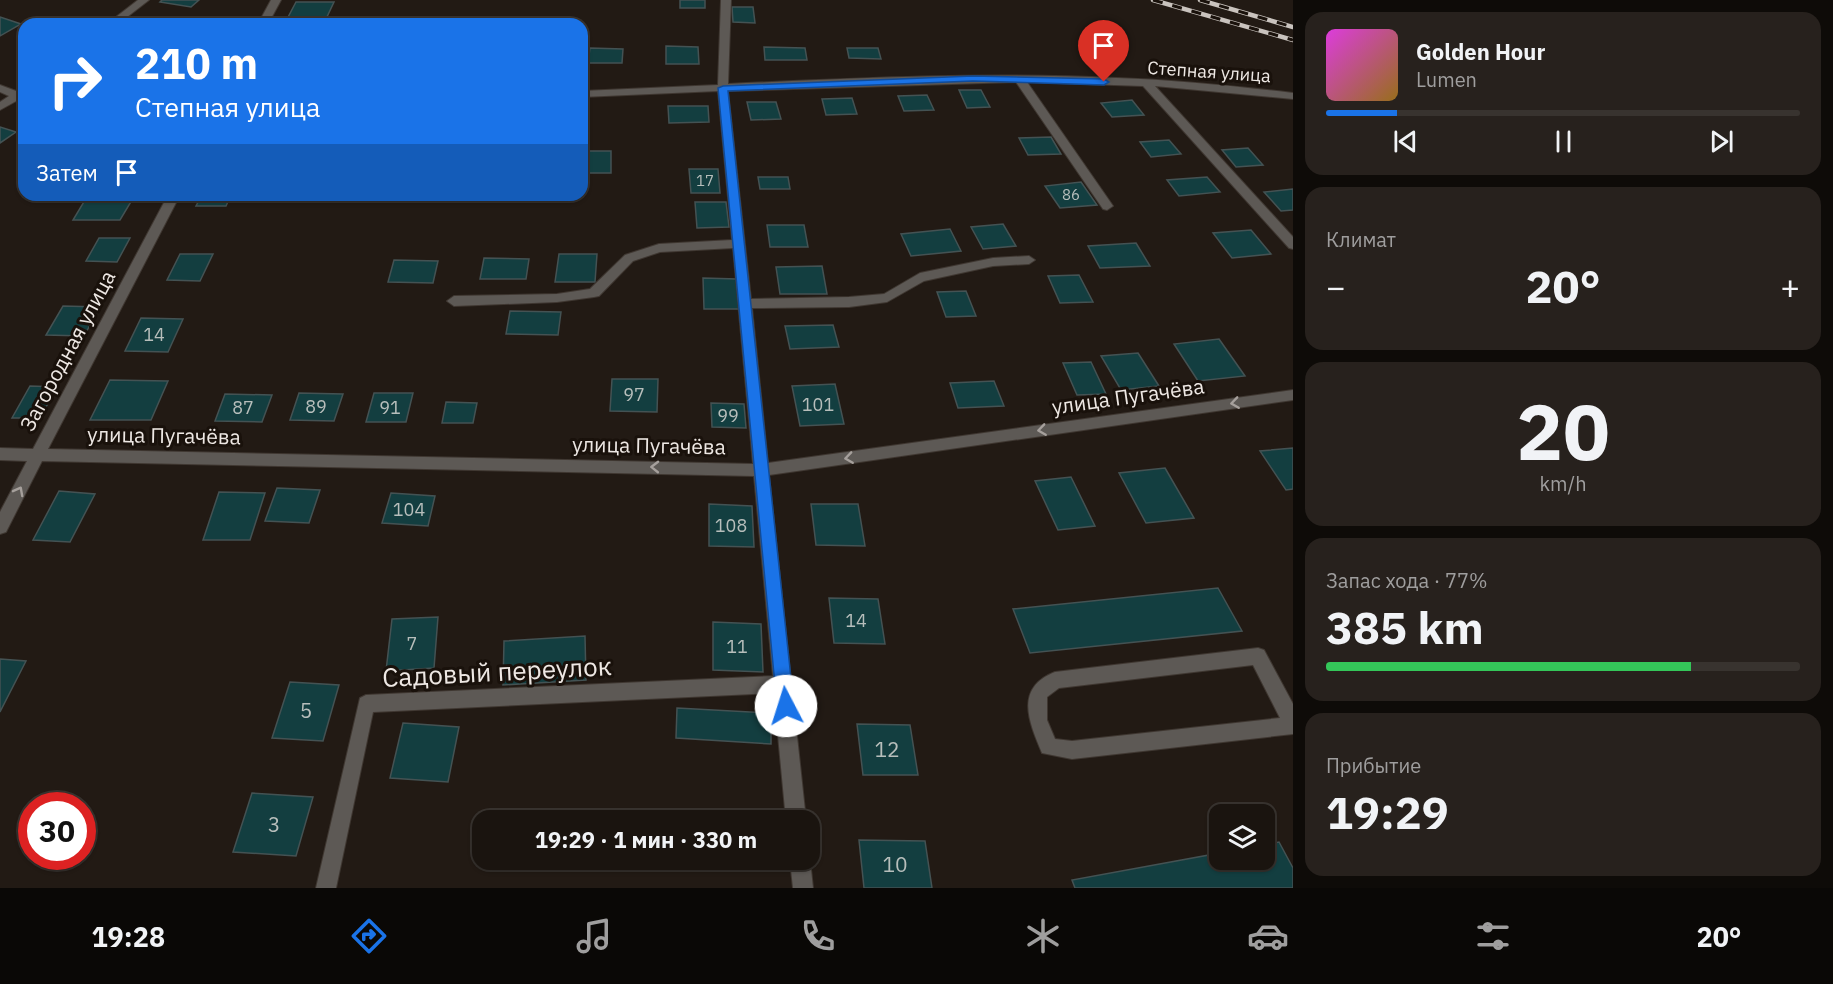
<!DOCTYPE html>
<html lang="ru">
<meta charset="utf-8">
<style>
:root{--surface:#1a140f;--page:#27211d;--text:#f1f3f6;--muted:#9f9e9e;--line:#38332f;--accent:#1a73e8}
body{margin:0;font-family:"IBM Plex Sans",sans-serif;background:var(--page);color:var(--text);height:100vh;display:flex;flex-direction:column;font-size:22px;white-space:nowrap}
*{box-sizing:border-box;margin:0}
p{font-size:20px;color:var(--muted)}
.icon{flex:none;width:33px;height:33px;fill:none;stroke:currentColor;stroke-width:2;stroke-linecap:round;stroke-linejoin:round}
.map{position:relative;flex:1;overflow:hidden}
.drawer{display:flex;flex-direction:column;gap:12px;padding:12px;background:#0e0b08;width:540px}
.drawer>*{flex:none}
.guide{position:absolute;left:18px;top:18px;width:570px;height:183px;border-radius:18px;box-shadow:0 2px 4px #0004,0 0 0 2px var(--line);background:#1a73e8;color:#fff;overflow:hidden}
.fabs{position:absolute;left:1209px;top:804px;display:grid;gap:12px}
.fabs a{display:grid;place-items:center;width:66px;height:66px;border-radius:12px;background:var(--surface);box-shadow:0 2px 4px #0004,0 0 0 2px var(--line);font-size:30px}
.speed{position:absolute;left:18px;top:792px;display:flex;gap:12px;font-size:30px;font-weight:700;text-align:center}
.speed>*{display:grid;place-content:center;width:78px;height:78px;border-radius:50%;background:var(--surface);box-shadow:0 2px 4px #0004,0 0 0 2px var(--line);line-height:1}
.speed .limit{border:9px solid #d22;background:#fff;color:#111}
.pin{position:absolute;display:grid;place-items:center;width:51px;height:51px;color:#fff;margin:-62px -26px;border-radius:50% 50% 50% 0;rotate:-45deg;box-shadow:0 0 6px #0007}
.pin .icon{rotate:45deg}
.me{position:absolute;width:66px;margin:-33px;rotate:355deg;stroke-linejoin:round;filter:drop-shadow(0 0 4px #0008)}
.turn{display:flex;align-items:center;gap:21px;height:126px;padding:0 18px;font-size:27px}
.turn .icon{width:78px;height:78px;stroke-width:2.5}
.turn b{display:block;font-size:42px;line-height:51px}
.then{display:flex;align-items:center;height:57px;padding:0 18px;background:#0003;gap:12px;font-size:22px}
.big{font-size:45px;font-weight:800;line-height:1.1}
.drawer .card{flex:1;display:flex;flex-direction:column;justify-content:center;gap:9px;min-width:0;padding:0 21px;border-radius:18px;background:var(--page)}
.drawer .dial{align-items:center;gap:0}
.dial b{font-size:78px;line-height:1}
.song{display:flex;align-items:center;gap:18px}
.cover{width:72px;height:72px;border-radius:9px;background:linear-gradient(135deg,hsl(300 70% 55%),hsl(40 70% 35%))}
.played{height:6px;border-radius:3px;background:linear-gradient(90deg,var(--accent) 15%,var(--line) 15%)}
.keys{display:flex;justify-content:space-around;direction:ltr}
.heat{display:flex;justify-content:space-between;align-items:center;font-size:33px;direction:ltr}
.charge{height:9px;border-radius:4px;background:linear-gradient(90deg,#34c759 77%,var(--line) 0)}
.trip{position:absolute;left:472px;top:810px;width:348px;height:60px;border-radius:18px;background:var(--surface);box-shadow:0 2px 4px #0004,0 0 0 2px var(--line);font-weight:800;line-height:60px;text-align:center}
.tabs{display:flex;height:96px;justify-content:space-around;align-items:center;background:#0a0806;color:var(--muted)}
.tabs .icon{width:42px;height:42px}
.tabs .on{color:var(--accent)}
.tabs b{font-size:27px;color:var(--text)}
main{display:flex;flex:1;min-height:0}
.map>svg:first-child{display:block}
</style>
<main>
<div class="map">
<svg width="1293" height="888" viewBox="0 0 1293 888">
<rect width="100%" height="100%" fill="#221a14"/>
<g fill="#133e40" stroke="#445253" stroke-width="1.5">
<path d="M162 0H199L191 7 160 2Z"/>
<rect x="680" y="0" width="25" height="8"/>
<path d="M296 2H334L325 21H286Z"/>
<path d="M732 7H753L755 23 733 22Z"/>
<path d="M0 17 21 24 0 36Z"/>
<path d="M666 46 698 47 699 64H666Z"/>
<path d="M764 47 805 48 807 60H765Z"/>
<path d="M590 48 623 49 622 63H588Z"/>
<path d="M847 48H878L881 59 849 58Z"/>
<path d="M959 90H981L990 107 967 108Z"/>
<path d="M927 95 934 110 904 111 898 96Z"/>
<path d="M852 98 857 114 826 115 822 99Z"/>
<path d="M1132 100 1144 115 1112 117 1101 103Z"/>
<path d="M747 102H776L781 119 751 120Z"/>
<path d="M668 106H708L709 122 669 123Z"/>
<path d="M0 127 16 132 0 143Z"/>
<path d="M1051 137 1061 154 1028 155 1019 138Z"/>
<path d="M1169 140 1181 154 1151 157 1140 142Z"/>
<path d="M1248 148 1263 165 1236 167 1222 150Z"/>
<rect x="582" y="151" width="29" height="22"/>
<path d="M689 169H718L720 193H691Z"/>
<path d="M758 177H788L790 189H760Z"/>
<path d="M1207 177 1220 192 1179 196 1167 180Z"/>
<path d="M1081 182 1097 205 1060 208 1045 186Z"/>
<path d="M1293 189V210L1281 211 1264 192Z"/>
<path d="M88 195H135L120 220H73Z"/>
<path d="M202 195H231L226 206H196Z"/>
<path d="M695 202H726L729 227 697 228Z"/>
<path d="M1003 224 1016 246 983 249 971 227Z"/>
<path d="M767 225H804L808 247H770Z"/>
<path d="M950 229 961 251 911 256 901 234Z"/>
<path d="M1251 230 1271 254 1232 258 1213 233Z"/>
<path d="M99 238H130L117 262 86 261Z"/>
<path d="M1136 243 1150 266 1100 268 1088 246Z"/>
<path d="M180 254H213L200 281 167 280Z"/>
<path d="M559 254H597L595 282H555Z"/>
<path d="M484 258 529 259 526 279H480Z"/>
<path d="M394 260 438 261 433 283 388 282Z"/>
<path d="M822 266 827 294H780L776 267Z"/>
<path d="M1079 275 1093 302 1060 303 1048 276Z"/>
<path d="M703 278 737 279 739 309H704Z"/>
<path d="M966 291 976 316 946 317 937 292Z"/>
<path d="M63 306 100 307 84 336 46 335Z"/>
<path d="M510 311 561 312 558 335 506 334Z"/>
<path d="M141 318 183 319 168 352 125 351Z"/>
<path d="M833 325 839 347 790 349 785 326Z"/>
<path d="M1219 339 1245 376 1198 381 1174 344Z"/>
<path d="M1138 353 1159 386 1121 390 1101 356Z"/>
<path d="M1091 362 1106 394 1077 395 1063 363Z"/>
<path d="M612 379H658L657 412 610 411Z"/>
<path d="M110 380 168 381 151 420H90Z"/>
<path d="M994 381 1004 406 958 408 950 383Z"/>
<path d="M835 384 844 424 800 426 792 386Z"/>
<path d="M30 386 57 387 40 418H12Z"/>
<path d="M299 393 343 394 334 421 290 420Z"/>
<path d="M374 393H413L406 422H366Z"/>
<path d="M225 394 272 395 262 422 215 421Z"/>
<path d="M446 402 477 403 473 423H442Z"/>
<path d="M711 403 744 404 746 428 712 427Z"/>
<path d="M1293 448V489L1286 490 1260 451Z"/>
<path d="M1165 468 1194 518 1146 523 1119 473Z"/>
<path d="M1071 477 1095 526 1058 530 1035 481Z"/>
<path d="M277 488 320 490 309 523 265 521Z"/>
<path d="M59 491 95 494 70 542 33 540Z"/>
<path d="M219 492 265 493 250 540H203Z"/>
<path d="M391 493 435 496 428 526 382 523Z"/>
<path d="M709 504 752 506 754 547 709 546Z"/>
<path d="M811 504H858L865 546 816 545Z"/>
<path d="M1218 588 1242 631 1030 653 1013 609Z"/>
<path d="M829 598 878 599 885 644 834 643Z"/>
<path d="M438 617 434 668 386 671 392 619Z"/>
<path d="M713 622 761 624 763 672 713 670Z"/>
<path d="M585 636 586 680 503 685 504 641Z"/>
<path d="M0 659 26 661 0 712Z"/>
<path d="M290 682 339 685 323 741 272 738Z"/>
<path d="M677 708 771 713V744L676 738Z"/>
<path d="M403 723 459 727 448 782 390 778Z"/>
<path d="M857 724 910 725 918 775H863Z"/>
<path d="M252 793 313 797 296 856 233 852Z"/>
<path d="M859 840 925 841 932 888H864Z"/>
<path d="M1279 842 1293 868V888H1075L1072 880 1220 853V860H1264V845Z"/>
</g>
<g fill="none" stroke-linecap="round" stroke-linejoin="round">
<g stroke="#3f3731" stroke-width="2">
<g id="minor">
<path d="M138 0H149L118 24H107Z"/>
<path d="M271 0H281L268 24H258Z"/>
<path d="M721 0H731L728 84C857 78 987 72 1116 78 1175 80 1234 86 1293 93V99L1155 86 1293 237V249L1289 248 1143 86 1027 82 1113 206 1107 210 1103 209 1016 82 728 91 751 299 849 297 884 294 920 273 993 258 1029 256 1035 260 1029 264 993 266 924 281 887 302 849 307 752 308 768 463 1293 390V400L769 475 806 820H786L774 693 373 712 336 888H316L360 698 366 695 773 676 754 476 42 461 6 532 0 534V512L27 461 0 460V448L33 449 168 195H180L48 449 753 464 733 248 660 252 633 261 599 296 594 297 557 302 454 306 447 301 454 296 557 294 590 289 625 255 659 244 732 240 718 91 582 97V91L718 85Z"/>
<path d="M0 85 16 91 24 88V102L18 100 0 110V102L9 96 0 92Z"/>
<path d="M1258 648 1264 650 1293 704V734L1072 759 1042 753C1029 722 1014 688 1055 672ZM1253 665 1280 718 1072 741 1055 739 1047 720V697L1059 688Z"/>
<path d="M790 860H810L813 888H793Z"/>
</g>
</g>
<use href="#minor" fill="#5d5955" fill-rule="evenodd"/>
<g stroke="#c9c3be" stroke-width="4.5">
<g id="rail">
<path d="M1153 0 1293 40"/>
<path d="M1200 0 1293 27"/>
</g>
</g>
<use href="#rail" stroke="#19110b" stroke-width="3" stroke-dasharray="10" stroke-linecap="butt"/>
</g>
<defs><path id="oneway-chevron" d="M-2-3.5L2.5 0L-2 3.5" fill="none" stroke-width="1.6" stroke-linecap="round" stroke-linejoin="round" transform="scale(1.5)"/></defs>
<g stroke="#a6a09c">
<use href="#oneway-chevron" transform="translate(1235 403) rotate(172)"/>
<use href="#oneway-chevron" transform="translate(1042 430) rotate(172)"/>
<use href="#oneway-chevron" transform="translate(849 458) rotate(172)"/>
<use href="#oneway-chevron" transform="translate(655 467) rotate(-179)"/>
<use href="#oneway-chevron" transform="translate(19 491) rotate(-62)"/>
</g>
<path fill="#1a73e8" stroke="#114b97" stroke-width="1.5" d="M973 76 1104 79 1109 82 1104 85 973 81 728 91 794 706 791 712 786 714 780 712 777 706 718 88 723 86Z"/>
<g text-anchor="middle" stroke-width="6" stroke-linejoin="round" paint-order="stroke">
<g font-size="15" fill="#b7bebb">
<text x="705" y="186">17</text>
<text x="1071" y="200">86</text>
</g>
<g font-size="18" fill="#eee8e4" stroke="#19110b">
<text transform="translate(1209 72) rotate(4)" y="6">Степная улица</text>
</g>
<g font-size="18" fill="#b7bebb">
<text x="154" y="341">14</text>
<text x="634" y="401">97</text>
<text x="818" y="411">101</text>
<text x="316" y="413">89</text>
<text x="243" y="414">87</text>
<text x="390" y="414">91</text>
<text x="728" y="422">99</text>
<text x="409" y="516">104</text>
<text x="731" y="532">108</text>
<text x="856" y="627">14</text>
<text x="412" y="650">7</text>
<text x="737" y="653">11</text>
</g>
<g font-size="21" fill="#eee8e4" stroke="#19110b">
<text transform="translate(68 351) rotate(-62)" y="7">Загородная улица</text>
<text transform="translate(1128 397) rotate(-8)" y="7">улица Пугачёва</text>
<text transform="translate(164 436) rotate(1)" y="7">улица Пугачёва</text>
<text transform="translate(649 446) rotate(1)" y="7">улица Пугачёва</text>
</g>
<g font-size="21" fill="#b7bebb">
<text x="306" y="718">5</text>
<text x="887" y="757">12</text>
<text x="274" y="832">3</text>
<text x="895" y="872">10</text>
</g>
<g font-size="26" fill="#eee8e4" stroke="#19110b">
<text transform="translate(497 672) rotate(-3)" y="9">Садовый переулок</text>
</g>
</g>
</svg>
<div class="fabs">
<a><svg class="icon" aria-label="layers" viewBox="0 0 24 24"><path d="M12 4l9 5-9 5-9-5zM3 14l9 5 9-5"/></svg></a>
</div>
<div class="speed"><div class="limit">30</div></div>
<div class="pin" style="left:1104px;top:82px;background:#d93025"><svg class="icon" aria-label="arrive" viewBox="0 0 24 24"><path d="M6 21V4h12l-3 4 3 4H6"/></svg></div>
<svg class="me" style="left:786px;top:706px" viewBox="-20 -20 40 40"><circle r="19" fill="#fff"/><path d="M0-13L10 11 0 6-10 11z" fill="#1a73e8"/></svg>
<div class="trip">19:29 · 1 мин · 330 m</div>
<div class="guide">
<div class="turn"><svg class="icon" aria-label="right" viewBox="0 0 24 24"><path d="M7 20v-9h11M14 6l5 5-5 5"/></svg><div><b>210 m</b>Степная улица</div></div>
<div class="then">Затем<svg class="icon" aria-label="arrive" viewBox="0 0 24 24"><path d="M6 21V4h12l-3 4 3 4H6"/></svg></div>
</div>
</div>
<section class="drawer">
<div class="card">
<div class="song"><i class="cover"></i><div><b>Golden Hour</b><p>Lumen</p></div></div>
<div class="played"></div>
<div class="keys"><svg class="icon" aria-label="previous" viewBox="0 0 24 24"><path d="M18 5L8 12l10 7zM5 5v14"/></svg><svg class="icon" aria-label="pause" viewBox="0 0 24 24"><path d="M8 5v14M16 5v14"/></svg><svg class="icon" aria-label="next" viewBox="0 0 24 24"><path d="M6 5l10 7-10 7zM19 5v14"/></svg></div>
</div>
<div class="card"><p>Климат</p>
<div class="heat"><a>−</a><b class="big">20°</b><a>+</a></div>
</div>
<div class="card dial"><b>20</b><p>km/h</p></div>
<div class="card"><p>Запас хода · 77%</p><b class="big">385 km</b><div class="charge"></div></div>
<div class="card"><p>Прибытие</p><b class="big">19:29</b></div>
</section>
</main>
<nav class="tabs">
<b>19:28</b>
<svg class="icon on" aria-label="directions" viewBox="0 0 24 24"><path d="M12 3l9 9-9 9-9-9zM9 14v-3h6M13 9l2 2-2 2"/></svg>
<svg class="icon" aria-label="music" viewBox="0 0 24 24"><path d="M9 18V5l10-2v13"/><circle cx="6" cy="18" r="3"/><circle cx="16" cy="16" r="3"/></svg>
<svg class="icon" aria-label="phone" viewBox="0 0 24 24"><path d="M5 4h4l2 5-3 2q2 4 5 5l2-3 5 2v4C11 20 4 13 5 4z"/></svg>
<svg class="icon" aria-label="climate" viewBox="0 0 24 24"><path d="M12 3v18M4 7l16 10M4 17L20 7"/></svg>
<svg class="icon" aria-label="car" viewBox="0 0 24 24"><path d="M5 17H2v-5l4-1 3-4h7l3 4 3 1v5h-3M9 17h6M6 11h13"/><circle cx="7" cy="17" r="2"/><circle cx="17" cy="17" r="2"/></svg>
<svg class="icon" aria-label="filters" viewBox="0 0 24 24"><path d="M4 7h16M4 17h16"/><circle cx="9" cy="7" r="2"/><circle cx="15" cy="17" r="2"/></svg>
<b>20°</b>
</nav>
